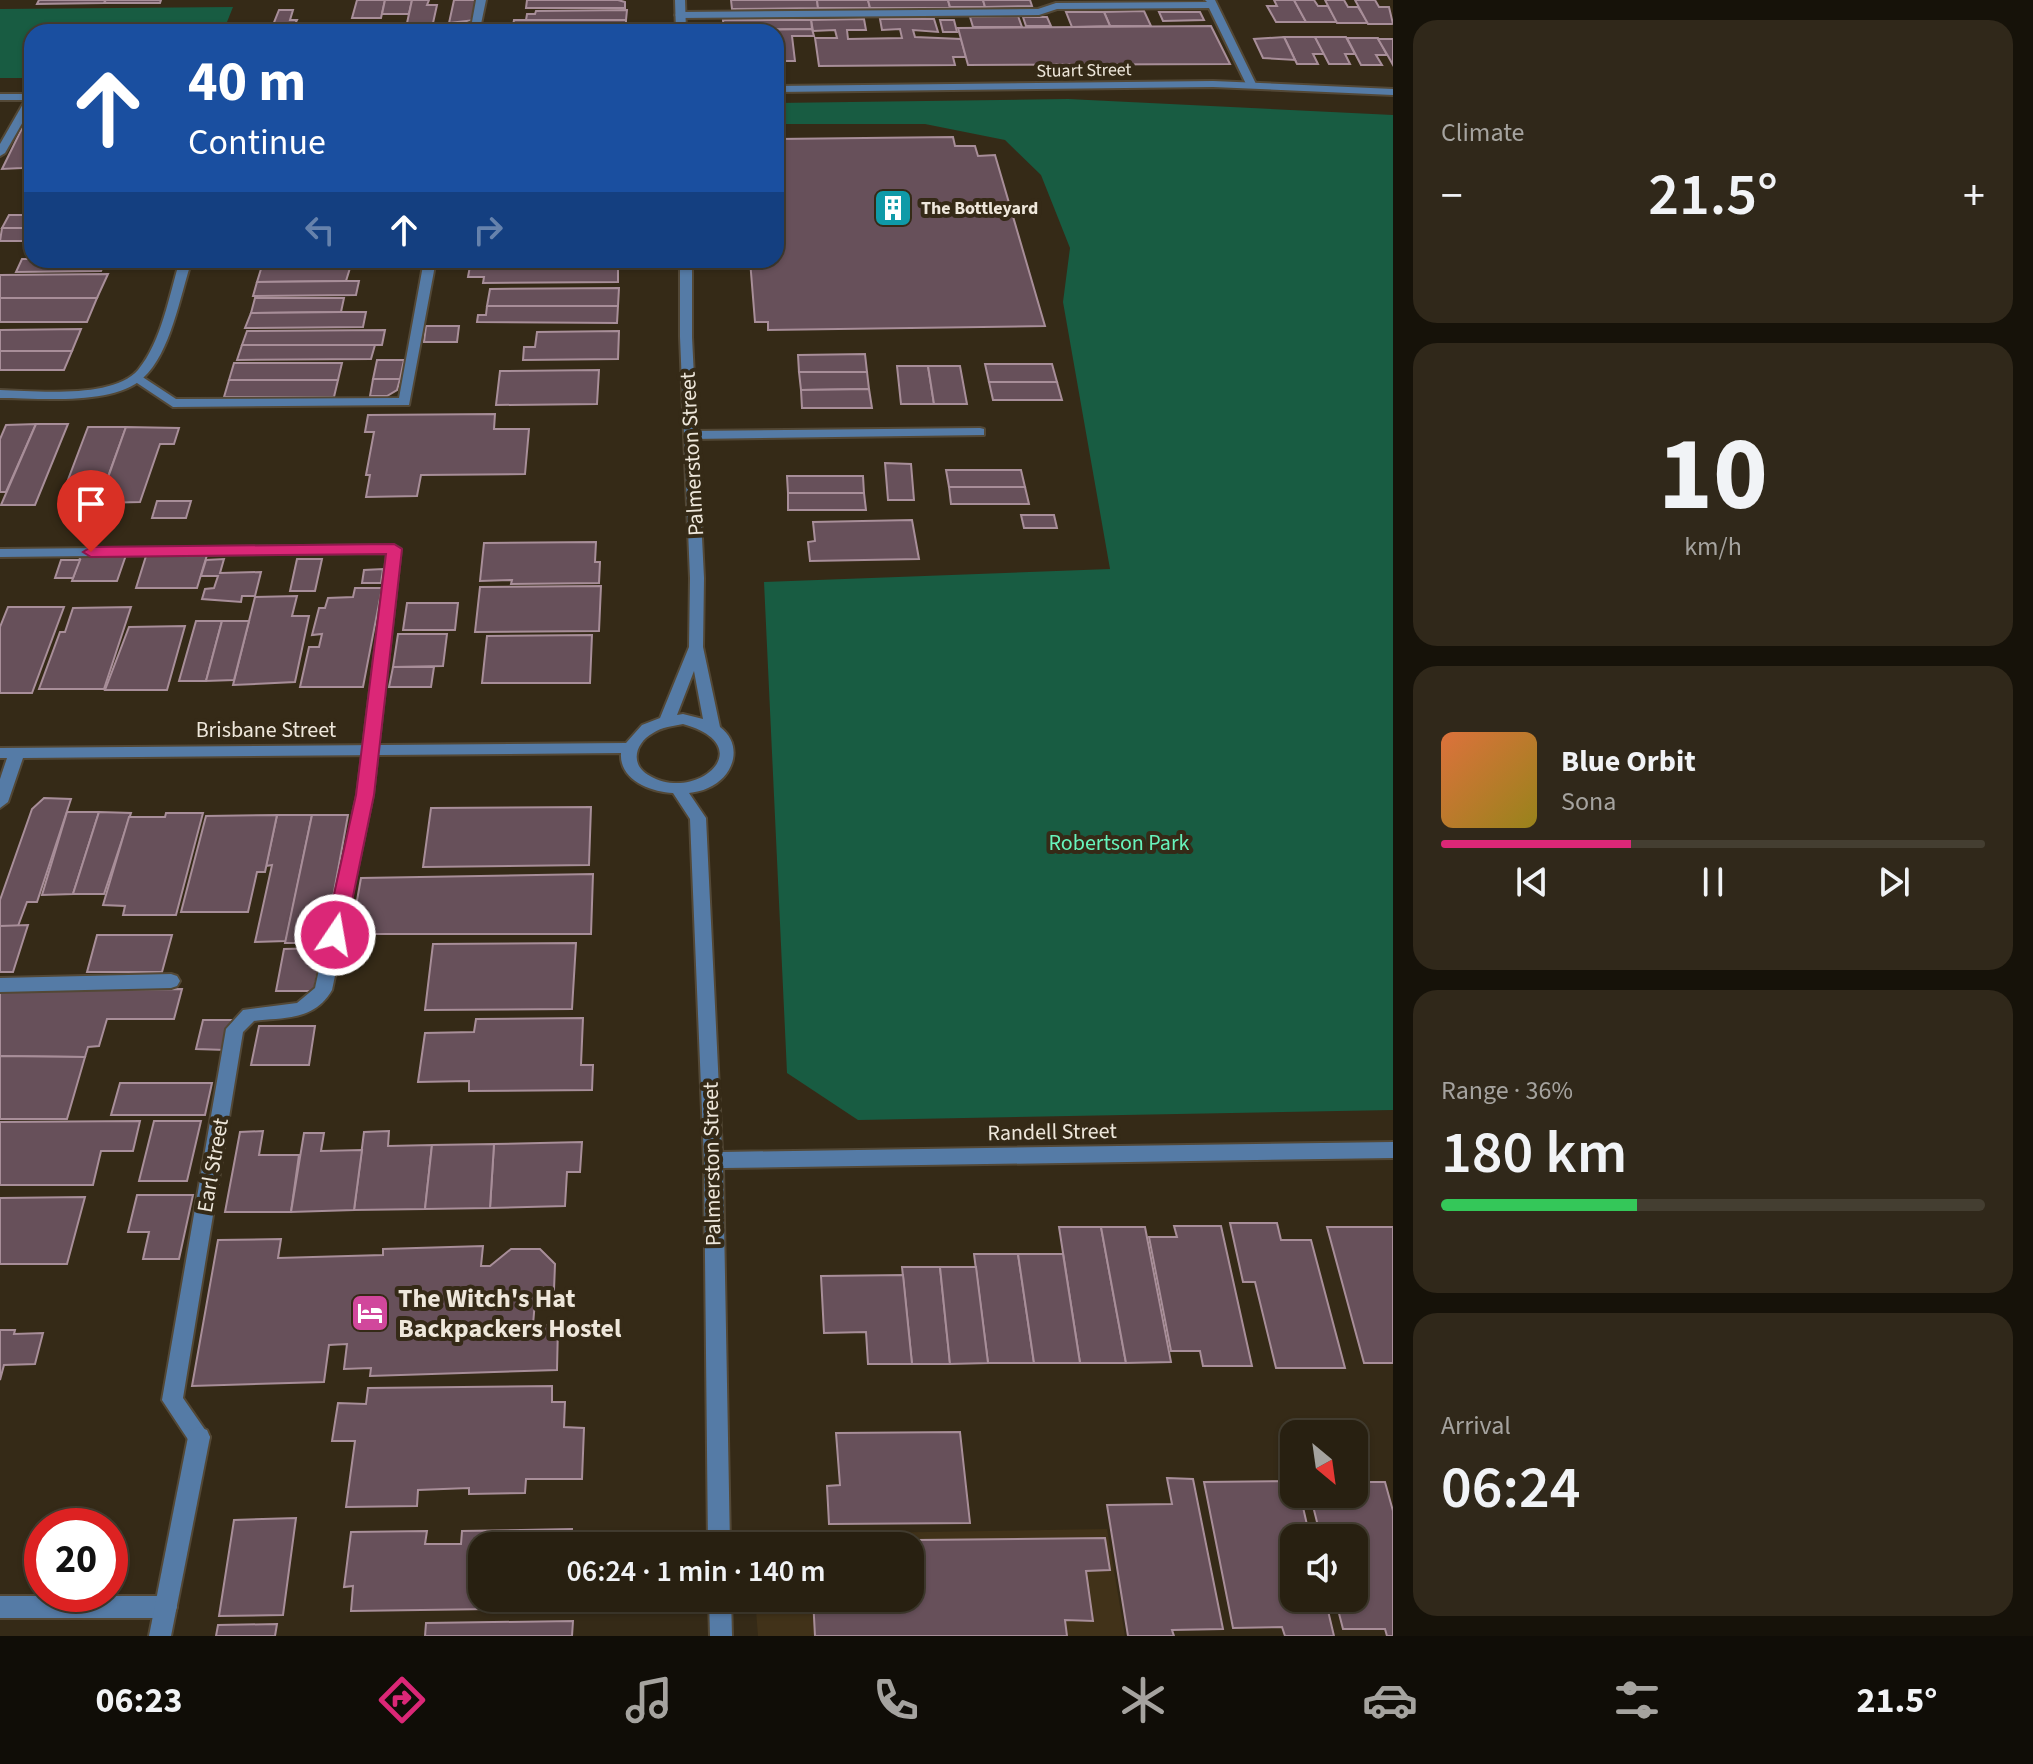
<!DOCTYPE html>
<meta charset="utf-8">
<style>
:root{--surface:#282011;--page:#30281a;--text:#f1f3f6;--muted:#a5a39f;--line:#443e31;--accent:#db2777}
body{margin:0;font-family:"Source Sans 3",sans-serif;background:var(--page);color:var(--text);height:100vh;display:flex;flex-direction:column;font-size:30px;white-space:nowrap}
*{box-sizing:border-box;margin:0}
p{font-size:26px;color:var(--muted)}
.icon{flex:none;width:44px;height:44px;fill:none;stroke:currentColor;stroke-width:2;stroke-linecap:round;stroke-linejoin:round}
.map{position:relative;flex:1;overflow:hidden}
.drawer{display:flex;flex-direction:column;gap:20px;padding:20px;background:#161209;width:640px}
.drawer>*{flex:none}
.top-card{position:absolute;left:24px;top:24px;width:760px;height:244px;border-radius:24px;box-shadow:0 2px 6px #0004,0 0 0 2px var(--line);background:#1a4fa0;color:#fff;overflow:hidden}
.needle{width:52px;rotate:151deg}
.tools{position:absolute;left:1280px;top:1420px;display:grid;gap:16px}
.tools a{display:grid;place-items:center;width:88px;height:88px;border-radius:16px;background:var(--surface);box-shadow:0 2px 6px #0004,0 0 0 2px var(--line);font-size:40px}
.speed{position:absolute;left:24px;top:1508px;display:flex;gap:16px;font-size:40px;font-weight:700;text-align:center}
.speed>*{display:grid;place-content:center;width:104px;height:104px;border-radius:50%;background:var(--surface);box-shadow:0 2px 6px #0004,0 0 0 2px var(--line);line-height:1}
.speed .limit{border:12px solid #d22;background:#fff;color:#111}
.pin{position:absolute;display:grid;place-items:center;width:68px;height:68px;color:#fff;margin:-82px -34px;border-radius:50% 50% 50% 0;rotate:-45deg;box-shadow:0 0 8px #0007}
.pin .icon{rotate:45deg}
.me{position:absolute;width:88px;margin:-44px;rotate:12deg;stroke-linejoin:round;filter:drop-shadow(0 0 6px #0008)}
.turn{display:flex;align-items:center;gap:28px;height:168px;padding:0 32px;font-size:36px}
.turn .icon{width:104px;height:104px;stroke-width:2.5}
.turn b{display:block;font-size:56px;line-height:68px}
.lanes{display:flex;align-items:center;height:76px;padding:0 32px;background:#0003;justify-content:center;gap:40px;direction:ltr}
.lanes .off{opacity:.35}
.big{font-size:60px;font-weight:600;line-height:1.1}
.drawer .widget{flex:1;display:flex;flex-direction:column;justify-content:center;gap:12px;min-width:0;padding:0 28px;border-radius:24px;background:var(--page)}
.drawer .dial{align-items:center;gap:0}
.dial b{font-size:104px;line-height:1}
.song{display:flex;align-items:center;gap:24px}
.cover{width:96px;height:96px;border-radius:12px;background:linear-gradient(135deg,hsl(20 70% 55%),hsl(50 70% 35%))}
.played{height:8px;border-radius:4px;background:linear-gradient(90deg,var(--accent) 35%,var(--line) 35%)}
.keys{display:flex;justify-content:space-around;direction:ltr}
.heat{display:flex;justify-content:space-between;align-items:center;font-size:44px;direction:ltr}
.charge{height:12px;border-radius:6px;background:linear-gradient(90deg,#34c759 36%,var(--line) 0)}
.trip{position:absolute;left:468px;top:1532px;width:456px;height:80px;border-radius:24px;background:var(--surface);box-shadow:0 2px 6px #0004,0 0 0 2px var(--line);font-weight:600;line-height:80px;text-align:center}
.dock{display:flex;height:128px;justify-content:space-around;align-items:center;background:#100d07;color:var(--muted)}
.dock .icon{width:56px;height:56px}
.dock .on{color:var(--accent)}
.dock b{font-size:36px;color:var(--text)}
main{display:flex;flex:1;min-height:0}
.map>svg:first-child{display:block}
</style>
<main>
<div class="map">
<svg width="1393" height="1636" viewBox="0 0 1393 1636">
<rect width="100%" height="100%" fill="#352a17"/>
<path fill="#413219" d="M1107 1529 1125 1636H758L755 1598H910V1546H750L749 1535Z"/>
<g fill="#185c42">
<path d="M233 7 223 32H32V78H0V9Z"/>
<path d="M1068 99 1393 115V1110L858 1120 787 1073 764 582 1110 569 1063 302 1070 248 1041 175 1005 140 925 124H780L776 122V103Z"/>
</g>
<g fill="#67505a" stroke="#a88e99" stroke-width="2">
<path d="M39 0H106L104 3 37 4Z"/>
<path d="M106 0H161L160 3H104Z"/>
<path d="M357 0H385L381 18H352Z"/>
<path d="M385 0H412L409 14H382Z"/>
<path d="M412 0H429L427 5H437L433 23H407Z"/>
<path d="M454 0H478L475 20 449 23Z"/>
<path d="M527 0H618L625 2V8H526Z"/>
<path d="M731 0H817L818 8 732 9Z"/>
<path d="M817 0H868L870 8H818Z"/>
<path d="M868 0H948L950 8H870Z"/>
<path d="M948 0H983L985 7H950Z"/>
<path d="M983 0H1030L1032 6 985 7Z"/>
<path d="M1274 0H1294L1306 22H1276L1267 6H1277Z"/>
<path d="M1294 0H1314L1318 6H1328L1337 22H1306Z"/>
<path d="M1325 0H1344L1348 7H1358L1368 23H1337Z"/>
<path d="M1355 0H1375L1379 7H1389L1393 24H1368Z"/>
<path d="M279 10H293L290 20H297L295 24 273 25Z"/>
<path d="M627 10 626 20H526L527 14H535L536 11Z"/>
<path d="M1144 11 1151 26H1110L1104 12Z"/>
<path d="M1066 12H1104L1110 26 1072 27Z"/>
<path d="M1159 12H1200L1204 20 1163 21Z"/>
<path d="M1018 16 1022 27H973L970 17Z"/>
<path d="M1023 17H1047L1051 26H1026Z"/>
<path d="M864 19 866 30H847L848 39 902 38 900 29 882 30 880 19H934L938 32 913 30 915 37 961 39 966 57H953L955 65 819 66 815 38H837L835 30 813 31 811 20Z"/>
<path d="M514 20H626V29L512 30Z"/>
<path d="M723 20H811L812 29 724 30Z"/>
<path d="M940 20H954L957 32H943Z"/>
<path d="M1211 26 1230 64 968 65 958 28Z"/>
<path d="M812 29 814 36H792L795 61H779L780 65H776V32L735 30Z"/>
<path d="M1284 37H1315L1324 54H1313L1318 64H1297Z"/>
<path d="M1284 37 1295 60 1263 58 1254 39Z"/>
<path d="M1315 37H1346L1355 54H1345L1350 64H1329Z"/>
<path d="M1347 38H1378L1387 55H1376L1382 65H1361Z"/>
<path d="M1378 39H1393V65L1388 56Z"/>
<path d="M30 112 32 158 22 168 2 169Z"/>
<path d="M953 137 955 146H975L978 156 995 155 1045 326 768 330V322H755L750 260H776L777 139Z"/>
<path d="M9 215H32V228H2Z"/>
<path d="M2 228H32V241H0Z"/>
<path d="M32 249V260H106L101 271 16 272 22 259H27Z"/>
<path d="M262 260H365L364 265 260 266Z"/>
<path d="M486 260H619L618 265 485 266Z"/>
<path d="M618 265V282L483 283 484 277H468L470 266Z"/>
<path d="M350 268 346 281 257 282 261 269Z"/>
<path d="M108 274 97 298H0V275Z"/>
<path d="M346 281H359L356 295 253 296 257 282Z"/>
<path d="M619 288 618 306H487L490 289Z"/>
<path d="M0 298H97L87 322H0Z"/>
<path d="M255 298H344L341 312 251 313Z"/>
<path d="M487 306H618L617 323 477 322 478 315H486Z"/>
<path d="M341 312H366L363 327 245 328 251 313Z"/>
<path d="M426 326H459L457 342H424Z"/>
<path d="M81 329 72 351H0V330Z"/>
<path d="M385 330 382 345H242L247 331Z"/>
<path d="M619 331 618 359 523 360 524 347H535L537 332Z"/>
<path d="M242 345H375L371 359 237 360Z"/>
<path d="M0 351H72L64 370H0Z"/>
<path d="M865 354 867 372H799L798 355Z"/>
<path d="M377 360H404L400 379H373Z"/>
<path d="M234 363H342L338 380H229Z"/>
<path d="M985 364H1052L1057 382H989Z"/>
<path d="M897 366H928L934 404H901Z"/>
<path d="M928 366H960L967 404H934Z"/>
<path d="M599 370 597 404 496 405 500 371Z"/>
<path d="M799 372H867L869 389 801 390Z"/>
<path d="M373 379H400L397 390 387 396H370Z"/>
<path d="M229 380H338L334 397H224Z"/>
<path d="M989 382H1057L1062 400H993Z"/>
<path d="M869 389 872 408H802L801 390Z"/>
<path d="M495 414 494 429H529L525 474 421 475 417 496 366 497 370 475H366L374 432H365L368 415Z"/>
<path d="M36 424 6 492H0V439L6 425Z"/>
<path d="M36 424H68L35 505H1Z"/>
<path d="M88 427H126L102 493H63Z"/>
<path d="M126 427 179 428 174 444H160L140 502 99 503Z"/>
<path d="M885 463 911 464 914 500H888Z"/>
<path d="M946 470H1021L1025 487H949Z"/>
<path d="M787 476H863L864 493H788Z"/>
<path d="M949 487H1025L1029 504H951Z"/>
<path d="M788 493H864L866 510H788Z"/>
<path d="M157 501H191L186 518H152Z"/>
<path d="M1021 515H1054L1057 528H1024Z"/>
<path d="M912 520 919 559 810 561 808 542 815 541 813 522Z"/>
<path d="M596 542 595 562H600L599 583 511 584 512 580 480 581 484 543Z"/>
<path d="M81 555H126L117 581H72Z"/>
<path d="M207 555 197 588H136L146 556Z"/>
<path d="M224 559 220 573 261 572 255 596H242L241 602 202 599 205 589 214 588 218 576H201L206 560Z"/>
<path d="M297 559H322L315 591H290Z"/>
<path d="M61 560H80L73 578H55Z"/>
<path d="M383 569 381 583H362L364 570Z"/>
<path d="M601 586 599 631 475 632 480 587Z"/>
<path d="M355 588H382L363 687H300L309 647H319L322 634 312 635 319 608H325L328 598 353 597Z"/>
<path d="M297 596 292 616H309L295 682 233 685 255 597Z"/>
<path d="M407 603H458L455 630H403Z"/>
<path d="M8 607H64L32 693H0V627Z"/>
<path d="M131 607 104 689H39L60 632H65L73 608Z"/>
<path d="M196 621H222L206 681H179Z"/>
<path d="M222 621H249L234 680 206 681Z"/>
<path d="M185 626 167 690H105L129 627Z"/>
<path d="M398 634H447L443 666 393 667Z"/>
<path d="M592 635 590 683H482L487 636Z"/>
<path d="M393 667H434L431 687H389Z"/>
<path d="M44 798 71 799 37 902H27L18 926H0V900L32 809Z"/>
<path d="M591 807 589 865 423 867 431 808Z"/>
<path d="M67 812H99L73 894 42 895Z"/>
<path d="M99 812 131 813 104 894H73Z"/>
<path d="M166 813H203L176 915H123L125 906 103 905 129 817H165Z"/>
<path d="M277 815H312L286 941 255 942 272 865 266 866Z"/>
<path d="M277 815 265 872H257L248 912H181L206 816Z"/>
<path d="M312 815H348L326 936H303L301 943H285Z"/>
<path d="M593 874 591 934H351L361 878Z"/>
<path d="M28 925 13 972H0V926Z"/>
<path d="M97 935H172L162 972H87Z"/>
<path d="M576 943 572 1009 425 1010 433 944Z"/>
<path d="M322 948 314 991H276L284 949Z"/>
<path d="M182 989 174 1019H107L99 1046 88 1047 85 1057 0 1056V990Z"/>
<path d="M583 1018 581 1065H593L592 1090 469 1091V1081L418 1082 425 1033 474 1032 476 1019Z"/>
<path d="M203 1020H234L226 1050 196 1049Z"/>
<path d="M259 1026H315L309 1065H251Z"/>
<path d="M0 1056 85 1057 67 1119H0Z"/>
<path d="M120 1083H212L205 1115H111Z"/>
<path d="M140 1121 133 1151H101L93 1185H0V1122Z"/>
<path d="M154 1121H201L187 1181H139Z"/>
<path d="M263 1131 259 1155H299L291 1212H225L240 1132Z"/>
<path d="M389 1131 388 1146 432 1145 425 1209 354 1210 364 1132Z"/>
<path d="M304 1133H324L321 1151 362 1150 354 1210 291 1212Z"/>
<path d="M582 1142 580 1172H567L565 1206 490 1208 494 1144Z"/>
<path d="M494 1144 490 1208 425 1209 432 1145Z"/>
<path d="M137 1195H193L179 1259H143L149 1232H128Z"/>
<path d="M85 1197 67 1264H0V1198Z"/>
<path d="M1230 1223H1277L1281 1240H1311L1345 1368H1276L1255 1282H1243Z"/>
<path d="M1174 1226H1221L1252 1366H1203L1200 1351H1171L1149 1237H1177Z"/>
<path d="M1059 1227H1101L1126 1363H1080Z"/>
<path d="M1101 1227H1145L1171 1362 1126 1363Z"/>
<path d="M1327 1227H1393V1363H1364Z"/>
<path d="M281 1239 278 1258 383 1255V1249L483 1246 481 1266H490L511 1249H540L555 1264 554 1290 535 1301 533 1325H558L557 1370 370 1376 371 1368 344 1369 347 1344 329 1345 324 1382 192 1386 218 1240Z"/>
<path d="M974 1254H1018L1034 1363H988Z"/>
<path d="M1018 1254H1063L1080 1363H1034Z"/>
<path d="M902 1267H940L950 1364H912Z"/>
<path d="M940 1267H976L988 1363 950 1364Z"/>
<path d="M903 1275 912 1364H868L866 1332 824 1333 821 1276Z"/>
<path d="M0 1330H15L14 1334 43 1333 35 1364 4 1365 0 1380Z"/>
<path d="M552 1386V1402H565L564 1427 584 1428 582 1479H526L525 1493 469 1494V1488L418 1490 417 1506 346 1507 355 1441H332L338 1403 366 1404 368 1388Z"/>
<path d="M960 1432 970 1523 829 1524 827 1486 840 1485 836 1433Z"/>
<path d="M1167 1478 1193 1479 1223 1629 1172 1630 1174 1636H1128L1107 1505 1172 1504Z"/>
<path d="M1294 1481V1494H1300L1310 1538H1294V1598H1325L1334 1636H1285L1282 1627 1233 1628 1204 1482Z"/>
<path d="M1354 1482H1385L1393 1511V1636H1387L1385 1629H1343L1335 1598H1354V1538H1321L1310 1494H1354Z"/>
<path d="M296 1518 283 1615 219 1616 234 1520Z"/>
<path d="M572 1529 571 1546H482V1598H568V1608L351 1611 353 1586 344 1587 351 1532 427 1531 425 1544H461L462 1531Z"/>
<path d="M1105 1538 1110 1570 1086 1571 1093 1621 1065 1620 1067 1636H815L813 1598H910V1546H811V1541Z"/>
<path d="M573 1621 572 1636H425L426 1623Z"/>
<path d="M277 1624 275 1636H216L218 1625Z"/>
</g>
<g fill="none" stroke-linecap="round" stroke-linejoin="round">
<g stroke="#534836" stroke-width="4">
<g id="service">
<path d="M476 0H486L481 24 466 31 252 30 257 27 465 25 472 22Z"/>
<path d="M1205 0H1215L1257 86 1255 88 1247 86 1209 8 1057 9 1039 15 680 18 675 15 680 12 1038 9 1056 3 1207 2Z"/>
<path d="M32 94V106L5 153 0 156V144L27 97Z"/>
<path d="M424 260H436L409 405 173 407 131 379 133 376H141L176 399 399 398Z"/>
<path d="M980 428 984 429V435L691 439 685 435 691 431Z"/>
<path d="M394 545 401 549 373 795 332 990C314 1021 285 1017 254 1021L243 1032 183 1398 210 1437 207 1444 199 1447 191 1444 162 1400 226 1029 243 1010 297 1003 315 988 357 795 387 553 0 557V549Z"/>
<path d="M171 974 177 976 180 981 177 986 171 988 0 992V978Z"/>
<path d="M0 1596H166L174 1599 177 1607 174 1615 166 1618H0Z"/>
</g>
</g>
<g stroke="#534836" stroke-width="4">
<g id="minor">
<path d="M675 0H685L686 32H676Z"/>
<path d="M1213 81 1393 89V95L1213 87 776 92V86Z"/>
<rect x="0" y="94" width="32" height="6"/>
<path d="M180 260H192C180 295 171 353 143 378 114 406 38 398 0 398V390C36 391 113 399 138 370 162 341 169 295 180 260Z"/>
<path d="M680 260H692V337L704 578 703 647 720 727C744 745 734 777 708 788 702 791 695 792 689 793L706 818 722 1152 1393 1142V1158L723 1168 730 1546H708L704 1160 690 819 673 793C651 792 619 780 621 753L23 758 8 802 0 808V779L7 758H0V748L626 743 642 725 660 718 689 647 690 578 680 337ZM694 671 703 719 683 714 677 715ZM683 724C762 746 696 803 650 776 629 765 635 743 653 733 662 727 673 726 683 724Z"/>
<path d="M199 1427 207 1430 210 1437 171 1636H149L188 1437 191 1430Z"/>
<path d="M709 1598H731L732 1636H710Z"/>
</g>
</g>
<use href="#service" fill="#557ba6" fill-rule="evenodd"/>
<use href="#minor" fill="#557ba6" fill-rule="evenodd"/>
</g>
<path fill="#db2777" stroke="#8e194d" stroke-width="2" d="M394 544 402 549 374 795 345 935 342 940H328L325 935 356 795 386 554 91 557 83 552 91 547Z"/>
<defs>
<g id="building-square" transform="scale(2)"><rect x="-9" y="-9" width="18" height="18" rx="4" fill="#0f9aa8" stroke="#352a17"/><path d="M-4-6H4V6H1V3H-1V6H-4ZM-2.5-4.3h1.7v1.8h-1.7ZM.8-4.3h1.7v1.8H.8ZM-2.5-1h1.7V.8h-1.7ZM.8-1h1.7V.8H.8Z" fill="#fff"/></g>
<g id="hotel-square" transform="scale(2)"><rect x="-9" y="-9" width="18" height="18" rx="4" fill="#d1479c" stroke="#352a17"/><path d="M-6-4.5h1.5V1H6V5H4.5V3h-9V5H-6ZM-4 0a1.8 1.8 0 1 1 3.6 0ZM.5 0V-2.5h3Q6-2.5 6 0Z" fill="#fff"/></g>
</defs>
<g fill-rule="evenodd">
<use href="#building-square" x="893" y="208"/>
<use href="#hotel-square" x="370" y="1313"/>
</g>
<g text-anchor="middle" stroke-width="8" stroke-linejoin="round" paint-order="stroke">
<g font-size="18" fill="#eee7db" stroke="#352a17">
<text transform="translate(1084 70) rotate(-1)" y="6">Stuart Street</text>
</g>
<g font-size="18" font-weight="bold" fill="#eee7db" stroke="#352a17" text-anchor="start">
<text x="921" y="214">The Bottleyard</text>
</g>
<g font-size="22" fill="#eee7db" stroke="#352a17">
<text transform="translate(691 454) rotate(-93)" y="8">Palmerston Street</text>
<text x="266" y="737">Brisbane Street</text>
<text transform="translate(1052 1131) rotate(-1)" y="8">Randell Street</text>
<text transform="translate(711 1164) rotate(-91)" y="8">Palmerston Street</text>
<text transform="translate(212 1165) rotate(-80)" y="8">Earl Street</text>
</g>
<g font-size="22" fill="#67f4bc" stroke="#352a17">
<text x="1119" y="850">Robertson Park</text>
</g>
<g font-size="26" font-weight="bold" fill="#eee7db" stroke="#352a17" text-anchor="start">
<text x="398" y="1307">The Witch's Hat<tspan x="398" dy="30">Backpackers Hostel</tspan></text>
</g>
</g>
</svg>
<div class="tools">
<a><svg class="needle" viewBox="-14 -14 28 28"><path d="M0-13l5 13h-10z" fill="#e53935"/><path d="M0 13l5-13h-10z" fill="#a5a39f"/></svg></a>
<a><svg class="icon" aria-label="sound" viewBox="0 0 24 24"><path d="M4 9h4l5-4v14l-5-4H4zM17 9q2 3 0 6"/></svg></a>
</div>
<div class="speed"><div class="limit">20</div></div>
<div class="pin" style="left:91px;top:552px;background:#d93025"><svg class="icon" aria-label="arrive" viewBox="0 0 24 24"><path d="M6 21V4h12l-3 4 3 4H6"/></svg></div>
<svg class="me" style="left:335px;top:935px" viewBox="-20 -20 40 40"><circle r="17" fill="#db2777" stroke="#fff" stroke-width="3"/><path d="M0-11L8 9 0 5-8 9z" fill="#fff"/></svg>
<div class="trip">06:24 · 1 min · 140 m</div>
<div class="top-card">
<div class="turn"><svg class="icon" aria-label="ahead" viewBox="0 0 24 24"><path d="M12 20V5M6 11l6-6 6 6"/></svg><div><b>40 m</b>Continue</div></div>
<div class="lanes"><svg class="icon off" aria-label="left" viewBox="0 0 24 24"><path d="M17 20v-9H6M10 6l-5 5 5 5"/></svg><svg class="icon" aria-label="ahead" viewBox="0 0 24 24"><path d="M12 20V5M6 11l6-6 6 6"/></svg><svg class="icon off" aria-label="right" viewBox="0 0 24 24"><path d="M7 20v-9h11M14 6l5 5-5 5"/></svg></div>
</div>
</div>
<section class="drawer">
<div class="widget"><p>Climate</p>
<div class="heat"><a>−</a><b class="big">21.5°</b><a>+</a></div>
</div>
<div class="widget dial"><b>10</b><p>km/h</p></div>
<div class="widget">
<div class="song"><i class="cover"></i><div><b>Blue Orbit</b><p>Sona</p></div></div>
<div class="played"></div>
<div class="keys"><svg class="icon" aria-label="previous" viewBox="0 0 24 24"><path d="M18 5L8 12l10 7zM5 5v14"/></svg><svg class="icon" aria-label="pause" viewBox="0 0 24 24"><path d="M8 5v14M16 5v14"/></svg><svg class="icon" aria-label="next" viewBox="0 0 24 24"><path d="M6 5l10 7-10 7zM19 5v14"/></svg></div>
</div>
<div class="widget"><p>Range · 36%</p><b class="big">180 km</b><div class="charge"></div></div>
<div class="widget"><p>Arrival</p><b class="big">06:24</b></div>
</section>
</main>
<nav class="dock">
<b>06:23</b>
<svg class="icon on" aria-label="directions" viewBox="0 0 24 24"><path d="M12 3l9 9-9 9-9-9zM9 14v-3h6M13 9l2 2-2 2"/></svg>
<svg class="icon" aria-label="music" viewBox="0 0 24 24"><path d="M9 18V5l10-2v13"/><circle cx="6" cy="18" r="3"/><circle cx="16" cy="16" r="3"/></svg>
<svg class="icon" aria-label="phone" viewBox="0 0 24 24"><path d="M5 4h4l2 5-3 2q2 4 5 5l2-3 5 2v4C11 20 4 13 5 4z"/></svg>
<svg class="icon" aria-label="climate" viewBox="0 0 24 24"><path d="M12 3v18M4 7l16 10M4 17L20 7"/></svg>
<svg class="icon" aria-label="car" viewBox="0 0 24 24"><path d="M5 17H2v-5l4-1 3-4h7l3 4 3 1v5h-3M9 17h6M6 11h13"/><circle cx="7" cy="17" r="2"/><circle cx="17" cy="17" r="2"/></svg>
<svg class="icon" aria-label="filters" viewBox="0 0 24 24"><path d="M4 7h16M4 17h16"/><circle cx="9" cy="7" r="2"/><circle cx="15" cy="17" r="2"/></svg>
<b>21.5°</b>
</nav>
